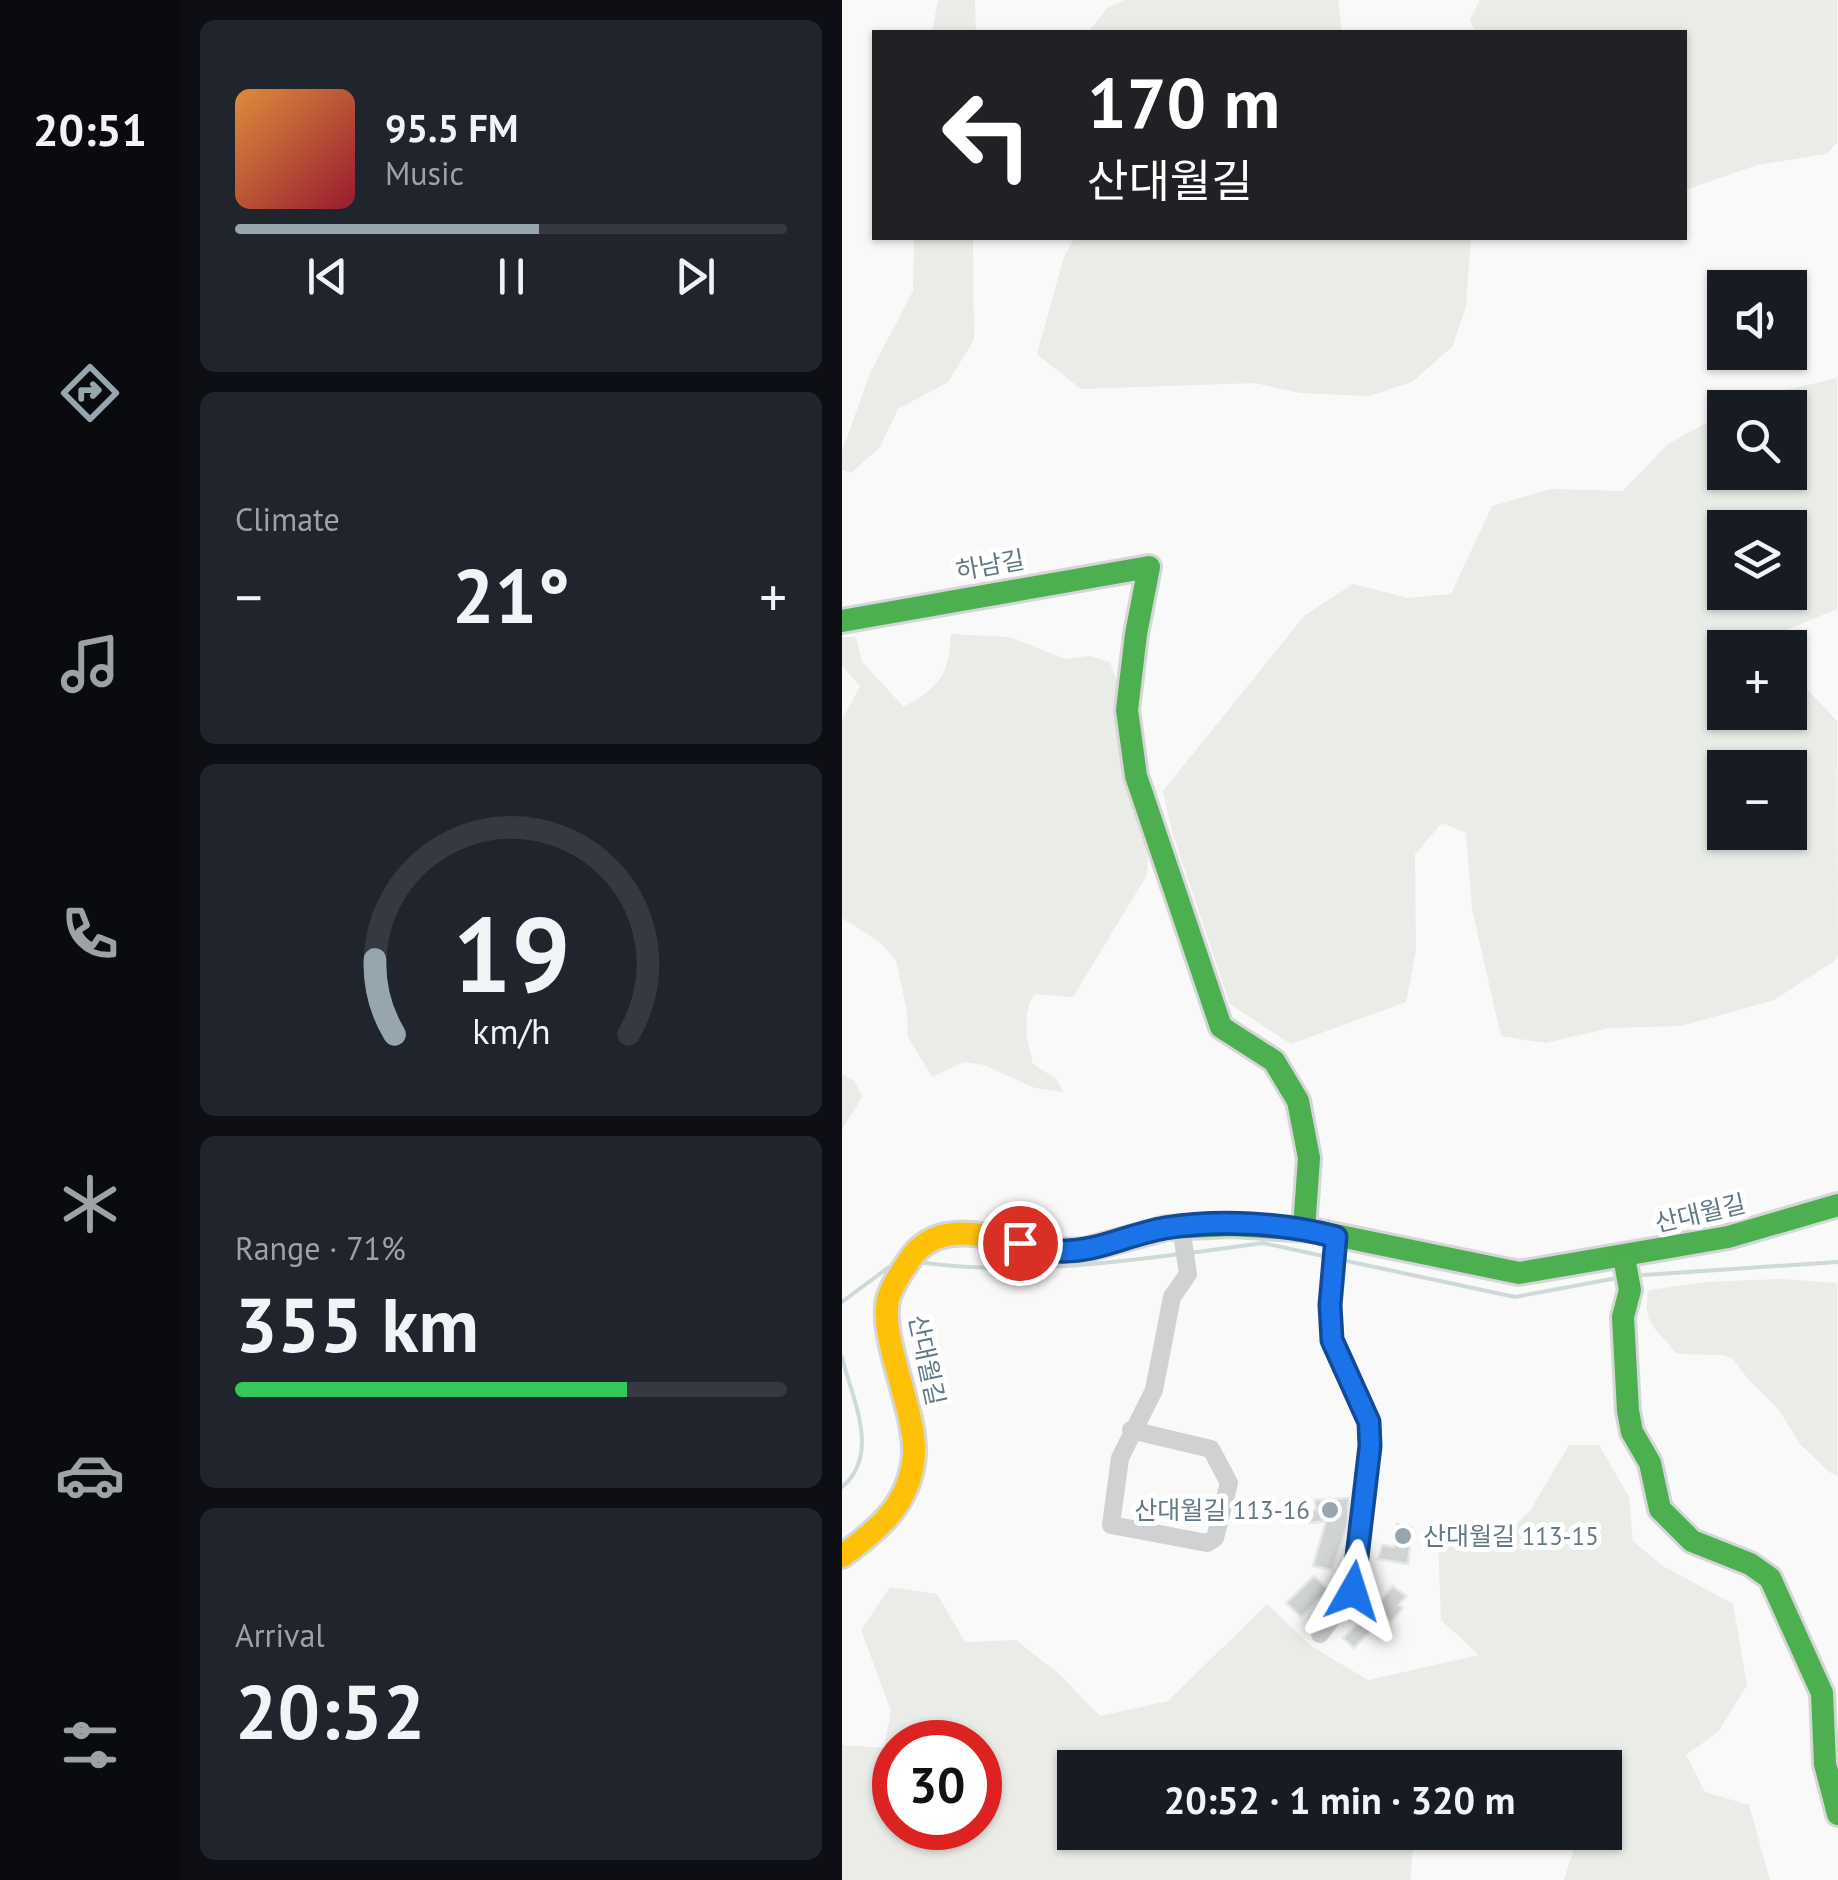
<!DOCTYPE html>
<meta charset="utf-8">
<style>
:root{--surface:#171b24;--page:#20242c;--text:#f1f3f6;--muted:#9ea1a6;--line:#363941;--accent:#97a6ae}
body{margin:0;font-family:"PT Sans","Noto Sans KR",sans-serif;background:var(--page);color:var(--text);height:100vh;display:flex;flex-direction:column;font-size:38px;white-space:nowrap}
*{box-sizing:border-box;margin:0}
p{font-size:32px;color:var(--muted)}
.icon{flex:none;width:55px;height:55px;fill:none;stroke:currentColor;stroke-width:2;stroke-linecap:round;stroke-linejoin:round}
.map{position:relative;flex:1;overflow:hidden}
.details{display:flex;flex-direction:column;gap:20px;padding:20px;background:#0d0f14;width:662px}
.details>*{flex:none}
.guide{position:absolute;left:30px;top:30px;width:815px;height:210px;border-radius:0px;box-shadow:0 2px 8px #0004;background:#202124;color:#fff;overflow:hidden}
.controls{position:absolute;left:865px;top:270px;display:grid;gap:20px}
.controls a{display:grid;place-items:center;width:100px;height:100px;border-radius:0px;background:var(--surface);box-shadow:0 2px 8px #0004;font-size:50px}
.speed{position:absolute;left:30px;top:1720px;display:flex;gap:20px;font-size:50px;font-weight:700;text-align:center}
.speed>*{display:grid;place-content:center;width:130px;height:130px;border-radius:50%;background:var(--surface);box-shadow:0 2px 8px #0004;line-height:1}
.speed .limit{border:15px solid #d22;background:#fff;color:#111}
.pin{position:absolute;display:grid;place-items:center;width:85px;height:85px;color:#fff;margin:-42px;border:5px solid #fff;border-radius:50%;box-shadow:0 2px 10px #0007}
.me{position:absolute;width:110px;margin:-55px;rotate:6deg;stroke-linejoin:round;filter:drop-shadow(0 0 8px #0008)}
.turn{display:flex;align-items:center;gap:35px;height:210px;padding:0 50px;font-size:45px}
.turn .icon{width:130px;height:130px;stroke-width:2.5}
.turn b{display:block;font-size:70px;line-height:85px}
.big{font-size:75px;font-weight:800;line-height:1.1}
.details .widget{flex:1;display:flex;flex-direction:column;justify-content:center;gap:15px;min-width:0;padding:0 35px;border-radius:15px;background:var(--page)}
.details .dial{align-items:center;gap:0}
.dial svg{height:260px;overflow:visible;fill:none;stroke:var(--line);stroke-width:7;stroke-linecap:round;text-anchor:middle}
.dial text{fill:var(--text);stroke:none}
.song{display:flex;align-items:center;gap:30px}
.cover{width:120px;height:120px;border-radius:15px;background:linear-gradient(135deg,hsl(30 70% 55%),hsl(350 70% 35%))}
.played{height:10px;border-radius:5px;background:linear-gradient(90deg,var(--accent) 55%,var(--line) 55%)}
.keys{display:flex;justify-content:space-around;direction:ltr}
.heat{display:flex;justify-content:space-between;align-items:center;font-size:55px;direction:ltr}
.charge{height:15px;border-radius:8px;background:linear-gradient(90deg,#34c759 71%,var(--line) 0)}
.trip{position:absolute;left:215px;top:1750px;width:565px;height:100px;border-radius:0px;background:var(--surface);box-shadow:0 2px 8px #0004;font-weight:800;line-height:100px;text-align:center}
main{display:flex;flex:1;min-height:0}
.menu{display:flex;flex-direction:column;width:180px;justify-content:space-around;align-items:center;background:#090b0e;color:var(--muted)}
.menu .icon{width:70px;height:70px}
.menu .selected{color:var(--accent)}
.menu b{font-size:45px;color:var(--text)}
.map>svg:first-child{display:block}
</style>
<main>
<nav class="menu">
<b>20:51</b>
<svg class="icon selected" aria-label="directions" viewBox="0 0 24 24"><path d="M12 3l9 9-9 9-9-9zM9 14v-3h6M13 9l2 2-2 2"/></svg>
<svg class="icon" aria-label="music" viewBox="0 0 24 24"><path d="M9 18V5l10-2v13"/><circle cx="6" cy="18" r="3"/><circle cx="16" cy="16" r="3"/></svg>
<svg class="icon" aria-label="phone" viewBox="0 0 24 24"><path d="M5 4h4l2 5-3 2q2 4 5 5l2-3 5 2v4C11 20 4 13 5 4z"/></svg>
<svg class="icon" aria-label="climate" viewBox="0 0 24 24"><path d="M12 3v18M4 7l16 10M4 17L20 7"/></svg>
<svg class="icon" aria-label="car" viewBox="0 0 24 24"><path d="M5 17H2v-5l4-1 3-4h7l3 4 3 1v5h-3M9 17h6M6 11h13"/><circle cx="7" cy="17" r="2"/><circle cx="17" cy="17" r="2"/></svg>
<svg class="icon" aria-label="filters" viewBox="0 0 24 24"><path d="M4 7h16M4 17h16"/><circle cx="9" cy="7" r="2"/><circle cx="15" cy="17" r="2"/></svg>
</nav>
<section class="details">
<div class="widget">
<div class="song"><i class="cover"></i><div><b>95.5 FM</b><p>Music</p></div></div>
<div class="played"></div>
<div class="keys"><svg class="icon" aria-label="previous" viewBox="0 0 24 24"><path d="M18 5L8 12l10 7zM5 5v14"/></svg><svg class="icon" aria-label="pause" viewBox="0 0 24 24"><path d="M8 5v14M16 5v14"/></svg><svg class="icon" aria-label="next" viewBox="0 0 24 24"><path d="M6 5l10 7-10 7zM19 5v14"/></svg></div>
</div>
<div class="widget"><p>Climate</p>
<div class="heat"><a>−</a><b class="big">21°</b><a>+</a></div>
</div>
<div class="widget dial"><svg viewBox="0 0 100 80">
<path d="M14 69A42 42 0 1 1 86 69"/>
<path d="M14 69A42 42 0 0 1 8 46" stroke="#97a6ae"/>
<text x="50" y="56" font-size="32" font-weight="700">19</text>
<text x="50" y="72" font-size="11">km/h</text>
</svg></div>
<div class="widget"><p>Range · 71%</p><b class="big">355 km</b><div class="charge"></div></div>
<div class="widget"><p>Arrival</p><b class="big">20:52</b></div>
</section>
<div class="map">
<svg width="996" height="1880" viewBox="0 0 996 1880">
<rect width="100%" height="100%" fill="#f9f9f9"/>
<g fill="#e9ece7" fill-rule="evenodd">
<path d="M96 0H133L134 32H90Z"/>
<path d="M282 0H496L500 32H246L266 7Z"/>
<path d="M638 0H995V143L984 154 915 165 843 190 842 32H633L628 19Z"/>
<path d="M72 238H131L132 340 106 382 56 409 38 447 9 473 0 470V452L28 373 71 291Z"/>
<path d="M232 238H629L624 307 610 347 570 382 527 396 459 393 412 383 239 389 195 354 222 257Z"/>
<path d="M995 378V609L947 629 944 647 882 648V712H948V671L995 721 996 955 992 961 932 1000 839 1026 768 1028 703 1043 659 1036 630 909 624 833 600 823 573 854 574 951 564 1002 449 1044 388 1004 330 832 321 791 462 616 511 584 566 598 609 594 650 506 710 489 781 491 826 444 882 413V472H948V408L893 407 910 398ZM882 528H948V592H882ZM882 768H948V832H882Z"/>
<path d="M109 634 167 637 223 659 247 656 268 662 280 696 306 843 305 875 231 997 192 994C179 1015 185 1041 191 1064L214 1079 222 1092 193 1088 142 1065 122 1062 90 1077 66 1037 65 1012 54 960 38 942 0 918V720L18 686 0 666V637H14L20 662 62 707C99 685 106 677 109 634Z"/>
<path d="M0 1074 11 1080 21 1096 0 1129Z"/>
<path d="M939 1279 995 1283V1476L987 1472 959 1445 936 1409 906 1379 891 1359 882 1355 835 1354C816 1330 798 1323 807 1290L865 1282Z"/>
<path d="M727 1445H757L787 1497 791 1541 821 1566 891 1604 905 1685 876 1732 844 1755 863 1792 907 1805 928 1880H722L737 1833 762 1832V1768L661 1767 633 1759 587 1762 586 1768H232V1832L573 1833 568 1880H0V1745L42 1748 49 1711 19 1630 48 1587 95 1594 123 1642 174 1640 217 1674 258 1716 326 1701 425 1604 469 1646 526 1680 637 1655 599 1620 596 1540 625 1526 665 1532 688 1511ZM138 1742V1828H52V1742Z"/>
</g>
<g fill="none" stroke-linecap="round" stroke-linejoin="round">
<g stroke="#ced9da" stroke-width="4">
<path d="M348 1253 421 1243 486 1257"/>
<path d="M500 1260 673 1297 775 1278"/>
<path d="M83 1263C167 1274 254 1265 338 1254"/>
<path d="M801 1275 996 1262"/>
<path d="M0 1302 47 1267"/>
<path d="M0 1357C9 1397 40 1453 0 1487"/>
</g>
</g>
<g fill="#d1d4d4" stroke="#e8e8e8" stroke-width="2.5">
<path d="M507 1498 506 1524 490 1570 471 1566 484 1521 468 1523 465 1511 474 1510 473 1500Z"/>
<path d="M555 1524 570 1527 566 1564 536 1559 540 1545 552 1547Z"/>
<path d="M472 1576 487 1590 459 1617 444 1603Z"/>
<path d="M551 1586 564 1596 557 1605 561 1608 549 1622 543 1617 512 1648 501 1638 521 1618 522 1620Z"/>
</g>
<g fill="none" stroke-linecap="round" stroke-linejoin="round">
<g stroke="#d5d7d7" stroke-width="28">
<g id="fast">
<path d="M0 621 307 567 294 634 285 710 294 776 379 1027 432 1061 456 1101 467 1158 462 1229"/>
<path d="M183 1244 213 1251 243 1250 324 1228 390 1225 469 1230 677 1273 886 1237 996 1205"/>
<path d="M782 1257 788 1290 781 1317 786 1411 790 1432 808 1463 818 1509 850 1541 908 1564 928 1578 980 1693 983 1764 996 1814"/>
</g>
</g>
<g stroke="#d5d7d7" stroke-width="28">
<path id="slow" d="M0 1556C36 1530 69 1503 72 1454 74 1409 35 1334 47 1296 51 1285 59 1272 66 1262 93 1219 142 1235 183 1244"/>
</g>
<g stroke="#cfd1d2" stroke-width="18">
<path d="M289 1430 369 1449 387 1483 373 1538 365 1543 269 1525 278 1458 312 1390 330 1297 346 1274 339 1227"/>
<path d="M478 1634 511 1591 528 1446 527 1422 490 1339 487 1305 495 1237"/>
</g>
<use href="#fast" stroke="#4caf50" stroke-width="22"/>
<use href="#slow" stroke="#ffc107" stroke-width="22"/>
</g>
<g fill="none" stroke-linecap="round" stroke-linejoin="round">
<g stroke="#114b97" stroke-width="25">
<path id="route" d="M178 1243C191 1246 204 1251 216 1251 254 1253 287 1234 323 1228 377 1219 442 1223 494 1237L488 1305 490 1340 527 1422 528 1446 511 1591"/>
</g>
<use href="#route" stroke="#1a73e8" stroke-width="18"/>
</g>
<g fill="#97a6ae" stroke="#fff" stroke-width="4">
<circle cx="488" cy="1510" r="10"/>
<circle cx="561" cy="1536" r="10"/>
</g>
<g text-anchor="middle" stroke-width="10" stroke-linejoin="round" paint-order="stroke">
<g font-size="25" fill="#627985" stroke="#fff">
<text transform="translate(148 565) rotate(-10)" y="9">하남길</text>
<text transform="translate(858 1213) rotate(-13)" y="9">산대월길</text>
<text transform="translate(85 1360) rotate(78)" y="9">산대월길</text>
</g>
<g font-size="25" fill="#627985" stroke="#fff" text-anchor="end">
<text x="468" y="1519">산대월길 113-16</text>
<text x="581" y="1545" text-anchor="start">산대월길 113-15</text>
</g>
</g>
</svg>
<div class="controls">
<a><svg class="icon" aria-label="sound" viewBox="0 0 24 24"><path d="M4 9h4l5-4v14l-5-4H4zM17 9q2 3 0 6"/></svg></a>
<a><svg class="icon" aria-label="search" viewBox="0 0 24 24"><circle cx="10" cy="10" r="6"/><path d="M15 15l6 6"/></svg></a>
<a><svg class="icon" aria-label="layers" viewBox="0 0 24 24"><path d="M12 4l9 5-9 5-9-5zM3 14l9 5 9-5"/></svg></a>
<a>+</a>
<a>−</a>
</div>
<div class="speed"><div class="limit">30</div></div>
<div class="pin" style="left:178px;top:1243px;background:#d93025"><svg class="icon" aria-label="arrive" viewBox="0 0 24 24"><path d="M6 21V4h12l-3 4 3 4H6"/></svg></div>
<svg class="me" style="left:511px;top:1591px" viewBox="-20 -20 40 40"><path d="M0-17L14 15 0 8-14 15z" fill="#1a73e8" stroke="#fff" stroke-width="4"/></svg>
<div class="trip">20:52 · 1 min · 320 m</div>
<div class="guide">
<div class="turn"><svg class="icon" aria-label="left" viewBox="0 0 24 24"><path d="M17 20v-9H6M10 6l-5 5 5 5"/></svg><div><b>170 m</b>산대월길</div></div>
</div>
</div>
</main>
